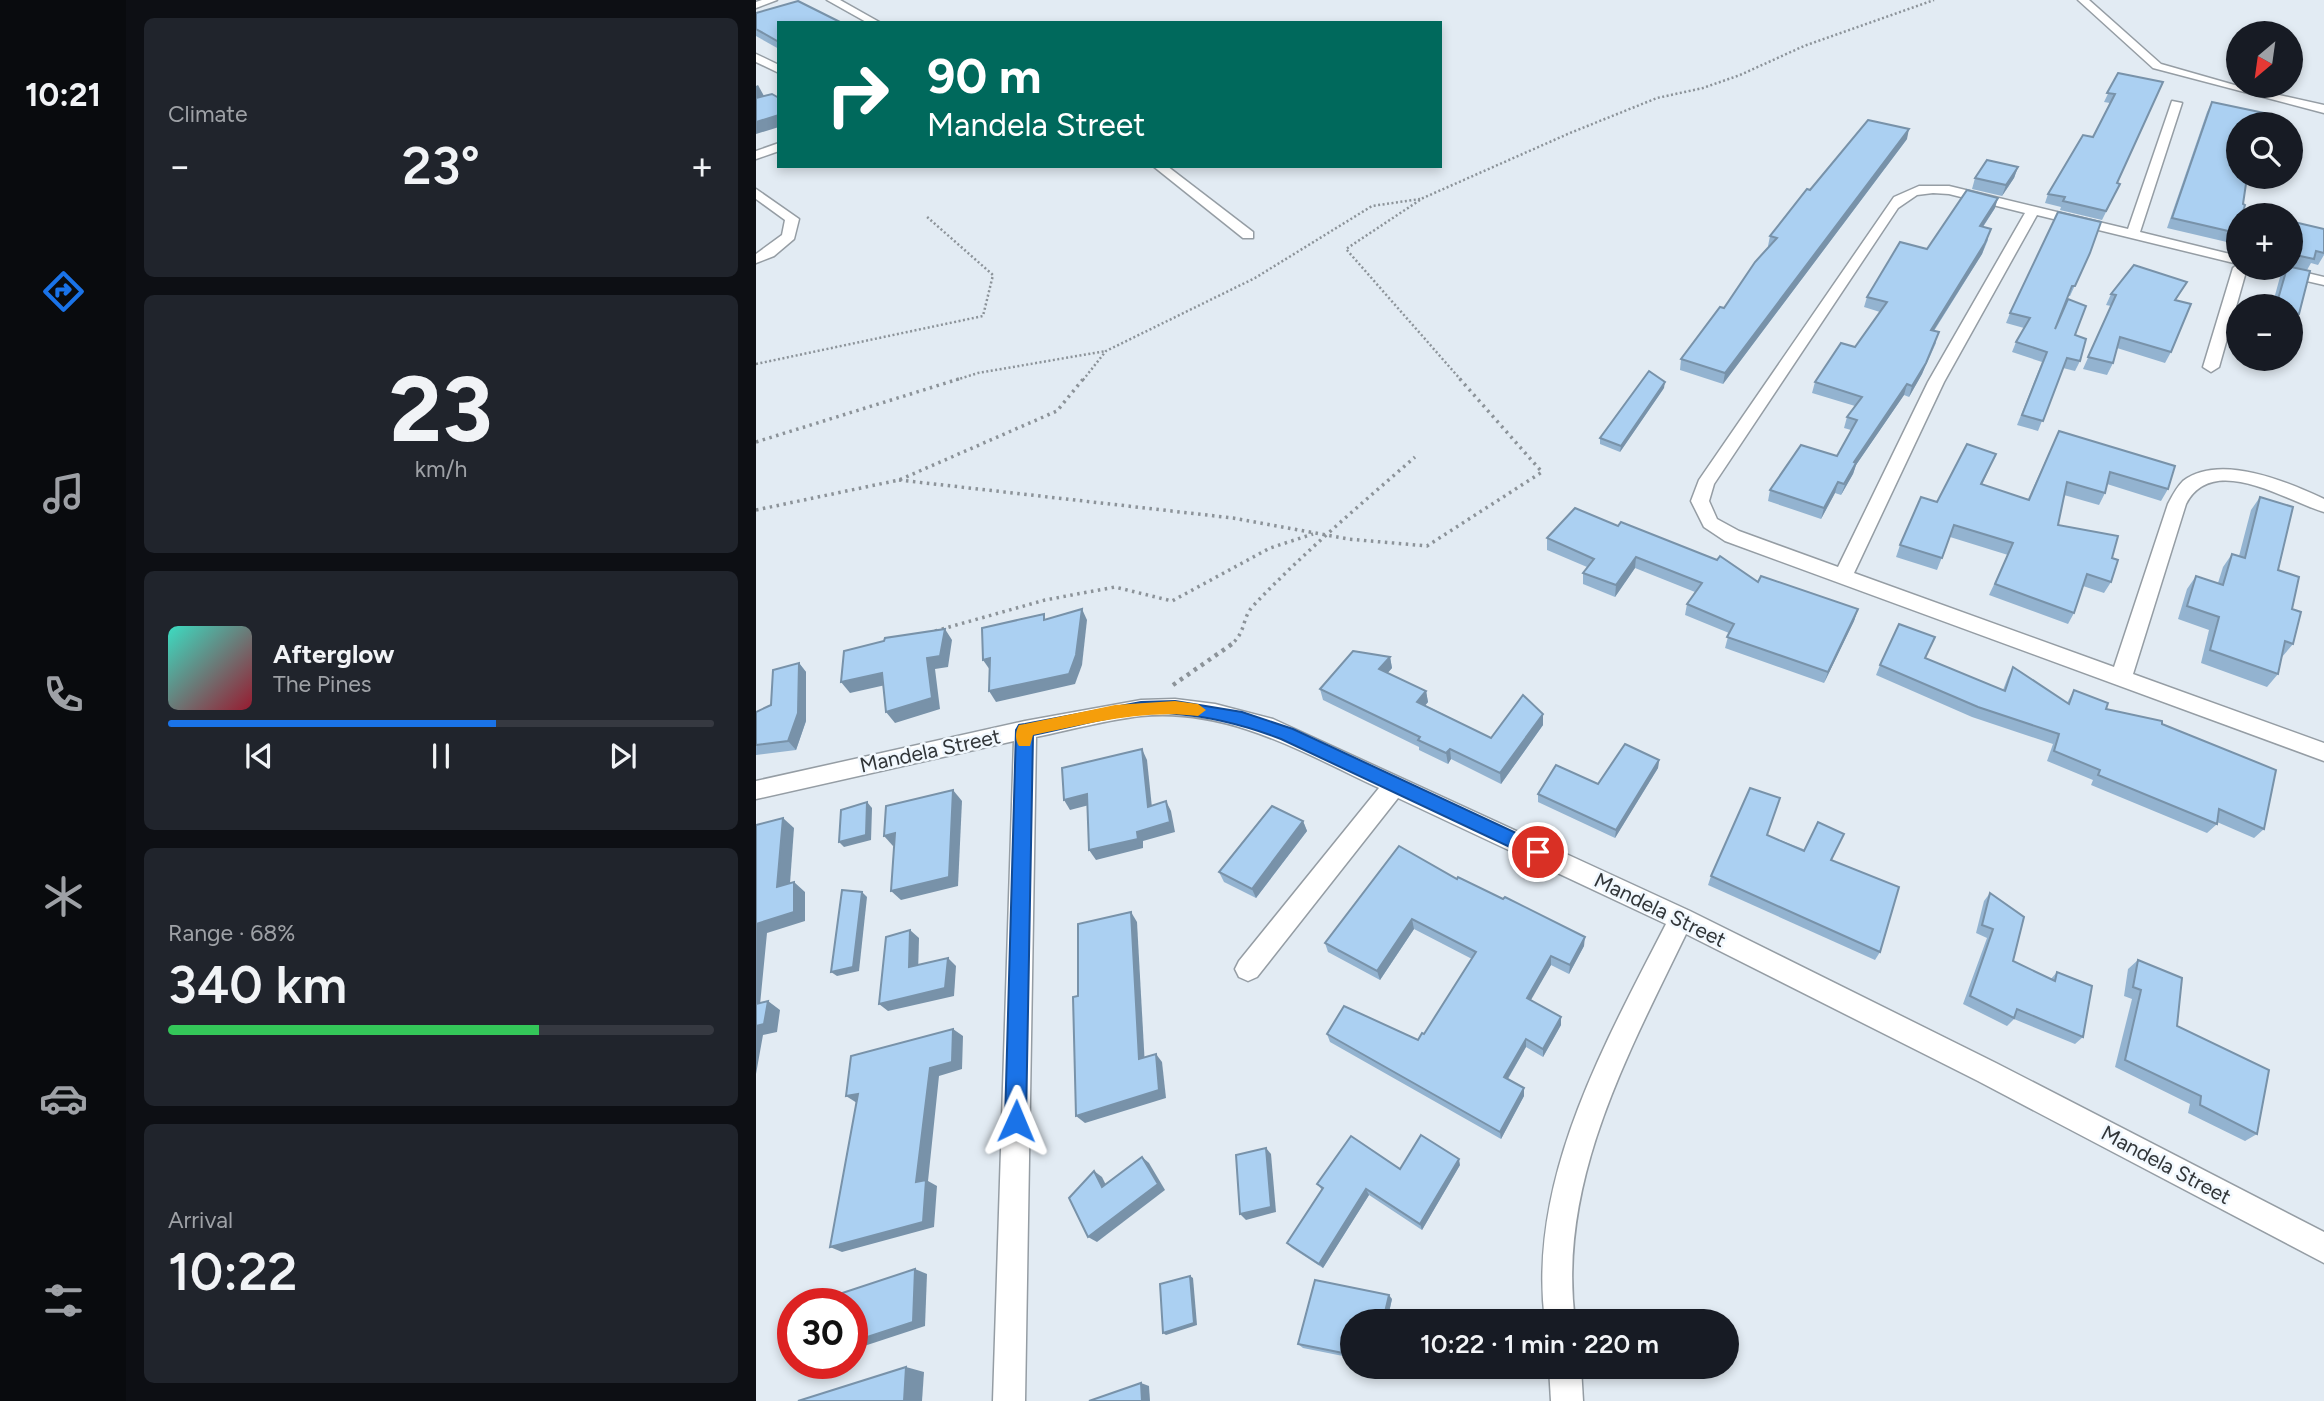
<!DOCTYPE html>
<meta charset="utf-8">
<style>
:root{--surface:#171b24;--page:#20242c;--text:#f1f3f6;--muted:#9ea1a6;--line:#363941;--accent:#1a73e8}
body{margin:0;font-family:Figtree,sans-serif;background:var(--page);color:var(--text);height:100vh;display:flex;flex-direction:column;font-size:26px;white-space:nowrap}
*{box-sizing:border-box;margin:0}
p{font-size:23px;color:var(--muted)}
.icon{flex:none;width:38px;height:38px;fill:none;stroke:currentColor;stroke-width:2;stroke-linecap:round;stroke-linejoin:round}
.map{position:relative;flex:1;overflow:hidden}
.side{display:flex;flex-direction:column;gap:18px;padding:18px;background:#0d0f14;width:630px}
.side>*{flex:none}
.hud{position:absolute;left:21px;top:21px;width:665px;height:147px;border-radius:0px;box-shadow:0 4px 10px #0003;background:#00695c;color:#fff;overflow:hidden}
.needle{width:46px;rotate:209deg}
.buttons{position:absolute;left:1470px;top:21px;display:grid;gap:14px}
.buttons a{display:grid;place-items:center;width:77px;height:77px;border-radius:50%;background:var(--surface);box-shadow:0 4px 10px #0003;font-size:35px}
.speed{position:absolute;left:21px;top:1288px;display:flex;gap:14px;font-size:35px;font-weight:700;text-align:center}
.speed>*{display:grid;place-content:center;width:91px;height:91px;border-radius:50%;background:var(--surface);box-shadow:0 4px 10px #0003;line-height:1}
.speed .limit{border:10px solid #d22;background:#fff;color:#111}
.pin{position:absolute;display:grid;place-items:center;width:60px;height:60px;color:#fff;margin:-30px;border:4px solid #fff;border-radius:50%;box-shadow:0 2px 7px #0007}
.me{position:absolute;width:77px;margin:-38px;rotate:1deg;stroke-linejoin:round;filter:drop-shadow(0 0 5px #0008)}
.turn{display:flex;align-items:center;gap:24px;height:147px;padding:0 35px;font-size:32px}
.turn .icon{width:91px;height:91px;stroke-width:2.5}
.turn b{display:block;font-size:49px;line-height:60px}
.big{font-size:52px;font-weight:600;line-height:1.1}
.side .widget{flex:1;display:flex;flex-direction:column;justify-content:center;gap:10px;min-width:0;padding:0 24px;border-radius:10px;background:var(--page)}
.side .dial{align-items:center;gap:0}
.dial b{font-size:91px;line-height:1}
.song{display:flex;align-items:center;gap:21px}
.cover{width:84px;height:84px;border-radius:10px;background:linear-gradient(135deg,hsl(170 70% 55%),hsl(350 70% 35%))}
.played{height:7px;border-radius:4px;background:linear-gradient(90deg,var(--accent) 60%,var(--line) 60%)}
.keys{display:flex;justify-content:space-around;direction:ltr}
.heat{display:flex;justify-content:space-between;align-items:center;font-size:38px;direction:ltr}
.charge{height:10px;border-radius:5px;background:linear-gradient(90deg,#34c759 68%,var(--line) 0)}
.trip{position:absolute;left:584px;top:1309px;width:399px;height:70px;border-radius:35px;background:var(--surface);box-shadow:0 4px 10px #0003;font-weight:600;line-height:70px;text-align:center}
main{display:flex;flex:1;min-height:0}
.tabs{display:flex;flex-direction:column;width:126px;justify-content:space-around;align-items:center;background:#090b0e;color:var(--muted)}
.tabs .icon{width:49px;height:49px}
.tabs .current{color:var(--accent)}
.tabs b{font-size:32px;color:var(--text)}
.map>svg:first-child{display:block}
</style>
<main>
<nav class="tabs">
<b>10:21</b>
<svg class="icon current" aria-label="directions" viewBox="0 0 24 24"><path d="M12 3l9 9-9 9-9-9zM9 14v-3h6M13 9l2 2-2 2"/></svg>
<svg class="icon" aria-label="music" viewBox="0 0 24 24"><path d="M9 18V5l10-2v13"/><circle cx="6" cy="18" r="3"/><circle cx="16" cy="16" r="3"/></svg>
<svg class="icon" aria-label="phone" viewBox="0 0 24 24"><path d="M5 4h4l2 5-3 2q2 4 5 5l2-3 5 2v4C11 20 4 13 5 4z"/></svg>
<svg class="icon" aria-label="climate" viewBox="0 0 24 24"><path d="M12 3v18M4 7l16 10M4 17L20 7"/></svg>
<svg class="icon" aria-label="car" viewBox="0 0 24 24"><path d="M5 17H2v-5l4-1 3-4h7l3 4 3 1v5h-3M9 17h6M6 11h13"/><circle cx="7" cy="17" r="2"/><circle cx="17" cy="17" r="2"/></svg>
<svg class="icon" aria-label="filters" viewBox="0 0 24 24"><path d="M4 7h16M4 17h16"/><circle cx="9" cy="7" r="2"/><circle cx="15" cy="17" r="2"/></svg>
</nav>
<section class="side">
<div class="widget"><p>Climate</p>
<div class="heat"><a>−</a><b class="big">23°</b><a>+</a></div>
</div>
<div class="widget dial"><b>23</b><p>km/h</p></div>
<div class="widget">
<div class="song"><i class="cover"></i><div><b>Afterglow</b><p>The Pines</p></div></div>
<div class="played"></div>
<div class="keys"><svg class="icon" aria-label="previous" viewBox="0 0 24 24"><path d="M18 5L8 12l10 7zM5 5v14"/></svg><svg class="icon" aria-label="pause" viewBox="0 0 24 24"><path d="M8 5v14M16 5v14"/></svg><svg class="icon" aria-label="next" viewBox="0 0 24 24"><path d="M6 5l10 7-10 7zM19 5v14"/></svg></div>
</div>
<div class="widget"><p>Range · 68%</p><b class="big">340 km</b><div class="charge"></div></div>
<div class="widget"><p>Arrival</p><b class="big">10:22</b></div>
</section>
<div class="map">
<svg width="1568" height="1401" viewBox="0 0 1568 1401">
<rect width="100%" height="100%" fill="#e2ebf3"/>
<g fill="none" stroke-linecap="round" stroke-linejoin="round">
<g stroke="#959da4" stroke-width="3">
<g id="minor">
<path d="M6 0H21L0 8V2Z"/>
<path d="M71 0H84L125 23H112Z"/>
<path d="M1322 0H1333L1405 64 1482 86 1568 105V113L1397 68Z"/>
<path d="M0 54 23 65V73L0 62Z"/>
<path d="M1416 101 1426 103 1384 232 1482 256V268H1491L1463 367 1455 372 1447 367 1477 268 1482 264 1281 215 1188 382 1098 573 1358 667 1412 504C1416 496 1421 487 1427 481 1464 453 1532 482 1568 499V512C1530 501 1457 452 1430 504L1377 674 1568 743V761L969 541 948 527 935 501 943 480 1138 197 1163 186H1193L1372 229ZM1177 193 1193 194 1269 213 1172 382 1082 567 983 531 961 519 953 501 958 484 1142 208 1161 195Z"/>
<path d="M23 143V151L0 159V151Z"/>
<path d="M397 166H411L497 232V238H487Z"/>
<path d="M0 189 43 219 38 239 18 256 0 263V254L26 235 29 220 0 199Z"/>
<path d="M1506 268H1530L1568 277V285L1508 271Z"/>
<path d="M419 699 459 704 517 719 934 911 1240 1063 1568 1232V1263L1222 1081 930 934C872 1054 801 1183 819 1321H789C771 1181 848 1045 910 924L642 798 501 977 492 981 483 977 479 969 483 961 623 788C548 753 471 707 385 716 350 720 314 730 280 737L269 1401H237L258 741 0 799V781L269 721 385 700Z"/>
<path d="M793 1367H825L827 1401H795Z"/>
</g>
</g>
<g stroke="#8c9399" stroke-width="2.5" stroke-dasharray="2 2.5" stroke-linecap="butt">
<path d="M0 364 227 316 237 275 170 216"/>
<path d="M200 380 222 373 350 351"/>
<path d="M327 380 350 351 499 278 616 206 664 199"/>
<path d="M705 380 590 249 667 198 814 133 901 98 947 88 984 75 1048 46 1178 0"/>
</g>
<g stroke="#8c9399" stroke-width="3.5" stroke-dasharray="2.5 4.5" stroke-linecap="butt">
<path d="M0 442 206 378"/>
<path d="M143 480 477 518 592 539 671 546 786 472 703 378"/>
<path d="M0 510 143 480 301 411 328 378"/>
<path d="M179 631 289 600 359 587 416 601 514 548 557 534"/>
<path d="M473 646C491 633 485 619 497 606 547 553 604 505 659 457"/>
</g>
<path stroke="#8c9399" stroke-width="4.5" stroke-dasharray="3.5 5" stroke-linecap="butt" d="M417 685 476 644"/>
<use href="#minor" fill="#fff" fill-rule="evenodd"/>
</g>
<g fill="#93b3d0">
<path d="M0 13 23 23V49L0 36Z"/>
<path d="M1362 73 1361 183 1364 184 1346 220 1304 210 1305 207 1289 203 1292 194 1337 137 1354 103 1348 102Z"/>
<path d="M1456 102 1482 124 1481 233 1475 243 1411 228 1451 112Z"/>
<path d="M1151 139 967 384 924 370 925 359 968 308 1013 246H1012L1014 236 1054 190Z"/>
<path d="M1262 167 1258 178 1246 196 1216 189 1219 178Z"/>
<path d="M1239 208 1227 227 1232 240 1226 254 1178 331 1180 343 1166 374 1153 397 1148 395 1100 465 1097 474 1085 495 1079 493 1065 519 1012 501 1014 490 1081 456 1095 430 1088 428 1091 417 1099 406 1056 393 1059 382 1099 347 1124 312 1108 307 1111 297 1171 249Z"/>
<path d="M1538 222 1568 229V255L1562 265 1555 263 1551 270 1535 267V227Z"/>
<path d="M1334 253 1314 296H1312L1300 326 1319 335 1324 361 1319 371 1307 368 1282 431 1261 425 1286 362 1256 352 1260 342 1268 328 1250 323 1254 313Z"/>
<path d="M1530 268 1543 314 1536 325H1535V306H1516L1524 277Z"/>
<path d="M1431 282 1420 300 1415 352 1409 363 1361 348 1357 363 1351 375 1327 369 1355 306 1350 305 1355 294Z"/>
<path d="M908 388 864 452 844 444V438Z"/>
<path d="M1303 431 1412 489 1405 501 1351 484 1349 493 1343 505 1308 495 1302 525 1356 558 1355 582 1348 593 1327 586 1318 613 1312 624 1233 595 1252 555 1194 537 1181 570 1140 557 1144 545 1235 465 1226 485 1272 499Z"/>
<path d="M1504 497 1522 570 1536 609 1537 644 1526 657 1522 674 1511 687 1445 663 1453 630 1422 619 1431 589 1440 576 1462 583 1467 567 1476 554 1483 556 1495 510Z"/>
<path d="M862 526 1002 582 1102 609 1098 621 1068 683 969 648 973 633 929 615 931 604 939 592 879 568 859 597 827 584V573L831 567 791 550V538Z"/>
<path d="M634 657 636 668 631 673 670 691 672 702 669 705 735 738 787 714V725L745 784 695 759 692 764 663 750V747L567 700 564 689Z"/>
<path d="M1169 658 1247 690 1252 677 1257 667 1311 703 1318 690 1350 709 1406 724 1508 829 1498 838 1461 822V824L1451 833 1335 785 1337 780 1291 761 1297 744 1216 717 1120 675 1124 665Z"/>
<path d="M43 663 50 672V721L40 750 0 755V712L15 705Z"/>
<path d="M903 760 902 768 859 838 782 802V794L842 784Z"/>
<path d="M547 821 551 831 500 898 468 882 463 872Z"/>
<path d="M1011 835 1076 860 1124 952 1119 960 952 885 955 876Z"/>
<path d="M701 879 828 946 813 974 795 965 774 1000 805 1017V1025L787 1057 770 1047 752 1079 768 1088V1096L745 1139 574 1042 571 1034 662 1040 668 1034 716 959 658 929 624 980 572 952 569 943Z"/>
<path d="M1234 893 1257 961 1295 979 1301 972 1327 1037 1319 1044 1258 1019 1251 1026 1207 1004 1231 938 1220 933 1228 901Z"/>
<path d="M1382 960 1421 1026 1501 1134 1489 1141 1432 1113 1434 1104 1359 1067 1376 999 1368 996 1372 969Z"/>
<path d="M704 1165 666 1230 613 1195 567 1268 536 1248 531 1243 566 1190 561 1184 644 1169Z"/>
<path d="M636 1299 631 1321H597V1358L547 1348 542 1344Z"/>
</g>
<g fill="#7892a9">
<path d="M2 85 8 96 0 99V86Z"/>
<path d="M23 115V127L0 134V122Z"/>
<path d="M1153 129 1151 139 967 384 969 373Z"/>
<path d="M1262 167 1258 178 1246 196 1250 185Z"/>
<path d="M1242 198 1239 208 1220 237 1224 226Z"/>
<path d="M1235 229 1226 254 1171 341 1175 330Z"/>
<path d="M1183 332 1166 374 1153 397 1156 386Z"/>
<path d="M909 382 908 388 864 452 865 446Z"/>
<path d="M1151 384 1148 395 1100 465 1097 474 1085 495 1098 462Z"/>
<path d="M1082 482 1079 493 1065 519 1068 508Z"/>
<path d="M880 557 879 568 859 597 860 585Z"/>
<path d="M326 609 331 620 326 665 319 684 240 702 233 691Z"/>
<path d="M1102 609 1098 621 1068 683 1072 672Z"/>
<path d="M189 629 196 640 192 667 179 669 184 709 139 723 130 712 171 658Z"/>
<path d="M634 657 636 668 625 681 623 669Z"/>
<path d="M234 658V670L227 660Z"/>
<path d="M43 663 50 672V721L40 750 32 741Z"/>
<path d="M126 673 134 684 94 693 85 682Z"/>
<path d="M670 691 672 702 663 713 661 702Z"/>
<path d="M787 714V725L745 784 744 773Z"/>
<path d="M386 749 391 760 397 817 392 807Z"/>
<path d="M694 749 695 759 692 764 690 753Z"/>
<path d="M903 760 902 768 859 838 860 830Z"/>
<path d="M197 790 206 801 202 886 145 900 135 891Z"/>
<path d="M331 794 337 804 314 810 308 800Z"/>
<path d="M410 801 415 811 419 832 387 841V848L340 860 333 850 381 832Z"/>
<path d="M111 802 116 808 115 840 88 847 83 842Z"/>
<path d="M27 818 38 828 33 897 21 887Z"/>
<path d="M547 821 551 831 500 898 496 889Z"/>
<path d="M139 833 148 843 137 846 128 836Z"/>
<path d="M38 882 49 892V921L11 933 3 1015 0 1013V924Z"/>
<path d="M106 892 111 897 103 971 81 976 75 972Z"/>
<path d="M375 912 381 922 389 1067 383 1059Z"/>
<path d="M656 919 658 929 624 980 621 971Z"/>
<path d="M154 930 163 938 162 974 153 967Z"/>
<path d="M829 937 828 946 813 974 814 965Z"/>
<path d="M795 956V965L771 1007V998Z"/>
<path d="M192 958 200 966 198 996 132 1011 123 1004Z"/>
<path d="M12 1001 24 1010 21 1032 7 1035 0 1074V1026Z"/>
<path d="M805 1017V1025L787 1057V1049Z"/>
<path d="M197 1029 207 1036 206 1069 183 1076 172 1181 181 1186 178 1227 86 1252 74 1247 160 1182 174 1068Z"/>
<path d="M770 1039V1047L748 1085V1077Z"/>
<path d="M400 1054 406 1062 410 1098 329 1123 320 1116Z"/>
<path d="M768 1088V1096L745 1139 744 1132Z"/>
<path d="M102 1094 101 1103 90 1096Z"/>
<path d="M510 1148 515 1154 520 1212 490 1220 484 1214Z"/>
<path d="M386 1157 393 1163 409 1190 341 1242 332 1237Z"/>
<path d="M703 1159 704 1165 666 1230 664 1224Z"/>
<path d="M338 1171 346 1177 354 1193 346 1187Z"/>
<path d="M610 1189 613 1195 567 1268 563 1264Z"/>
<path d="M159 1269 171 1274 169 1326 96 1350V1342Z"/>
<path d="M434 1276 437 1278 441 1325 410 1335 407 1333Z"/>
<path d="M633 1295 636 1299 631 1321H627Z"/>
<path d="M43 1363H58L52 1365Z"/>
<path d="M150 1367 168 1372 166 1401H148Z"/>
<path d="M385 1383 393 1386 394 1401H386Z"/>
</g>
<g fill="#abd0f2" stroke="#7892a9" stroke-width="2">
<path d="M42 1 86 23H23V42L0 29V13Z"/>
<path d="M1362 73 1407 82 1361 183 1364 184 1350 211 1307 201 1309 197 1292 194 1327 135 1337 137 1359 94 1351 93Z"/>
<path d="M16 94 23 98V115L0 122V98Z"/>
<path d="M1456 102 1513 114 1510 124H1482V177H1491L1487 204 1489 205 1486 215H1482V228L1481 233 1416 218Z"/>
<path d="M1112 120 1153 129 969 373 925 359 964 307 968 308 999 262 1021 238 1014 236 1051 189 1054 190Z"/>
<path d="M1231 160 1262 167 1250 185 1219 178Z"/>
<path d="M1211 190 1242 198 1224 226 1235 229 1229 243 1175 330 1183 332 1170 363 1156 386 1151 384 1098 462 1100 463 1088 484 1082 482 1068 508 1014 490 1045 445 1081 456 1101 420 1091 417 1106 397 1059 382 1085 343 1099 347 1131 302 1111 297 1144 242 1171 249Z"/>
<path d="M1302 212 1345 222 1334 253 1319 286H1316L1299 329 1312 299 1330 306 1319 335 1330 339 1324 361 1311 358 1287 421 1266 415 1291 352 1260 342 1274 318 1254 313Z"/>
<path d="M1538 222 1568 229V253L1560 251 1558 259 1535 254 1537 246 1535 245V235Z"/>
<path d="M1378 265 1431 282 1419 300 1435 304 1415 352 1364 337 1357 363 1332 357 1360 295 1355 294Z"/>
<path d="M1535 267 1554 271 1543 314 1535 312V306H1520L1531 268Z"/>
<path d="M893 371 909 382 865 446 844 438Z"/>
<path d="M1303 431 1419 466 1412 489 1354 472 1349 493 1311 482 1302 525 1362 536 1356 558 1362 560 1355 582 1331 574 1318 613 1239 584 1257 543 1198 525 1186 558 1144 545 1165 497 1181 502 1211 444 1240 454 1225 484 1273 500Z"/>
<path d="M1504 497 1537 507 1522 570 1543 577 1536 609 1545 612 1537 644 1529 641 1522 674 1454 650 1463 617 1431 606 1440 576 1467 585 1476 554 1489 558Z"/>
<path d="M819 508 862 526 865 522 961 560 964 556 1002 582 1005 576 1102 609 1072 672 971 637 978 624 931 604 946 583 880 557 860 585 827 573 838 559 791 538Z"/>
<path d="M326 609 320 655 313 674 233 691 234 658 227 660 226 628 288 614V620Z"/>
<path d="M1143 624 1179 637 1169 658 1249 691 1257 667 1313 704 1318 690 1352 703 1350 709 1406 721V724L1520 770 1508 829 1463 809 1461 824 1342 775 1344 770 1298 751 1303 734 1222 707 1124 665Z"/>
<path d="M189 629 184 656 171 658 176 698 130 712 126 673 85 682 88 651 128 641 129 638Z"/>
<path d="M597 651 634 657 623 669 670 691 661 702 735 738 767 695 787 714 744 773 694 749 690 753 662 740 664 737 564 689Z"/>
<path d="M43 663 42 713 32 741 0 745V712L15 705 17 670Z"/>
<path d="M869 744 903 760 860 830 782 794 800 765 842 784Z"/>
<path d="M386 749 392 807 410 801 414 822 381 832 382 839 333 850 331 794 308 800 306 768Z"/>
<path d="M994 788 1024 798 1011 835 1048 851 1062 822 1088 834 1075 860 1143 887 1124 952 955 876Z"/>
<path d="M197 790 193 877 135 891 139 833 128 836 130 806Z"/>
<path d="M111 802 110 835 83 842 85 810Z"/>
<path d="M516 806 547 821 496 889 463 872Z"/>
<path d="M27 818 21 887 38 882V912L0 924V825Z"/>
<path d="M643 846 701 879 702 877 747 899 749 897 829 937 814 965 795 956 771 998 805 1017 787 1049 770 1039 748 1077 768 1088 744 1132 571 1034 588 1006 662 1040 666 1033 668 1034 720 952 656 919 621 971 569 943Z"/>
<path d="M86 890 106 892 97 967 75 972Z"/>
<path d="M1234 893 1268 917 1257 961 1299 981 1301 972 1336 986 1327 1037 1261 1009 1258 1018 1214 996 1237 929 1226 925Z"/>
<path d="M375 912 383 1059 400 1054 403 1090 320 1116 317 997 322 996V924Z"/>
<path d="M154 930 153 967 192 958 189 988 123 1004 130 937Z"/>
<path d="M1382 960 1426 978 1421 1026 1513 1070 1501 1134 1444 1105 1445 1096 1369 1060 1385 990 1377 987Z"/>
<path d="M12 1001 8 1024 0 1026V1004Z"/>
<path d="M197 1029 196 1062 174 1068 160 1182 170 1180 167 1222 74 1247 102 1094 90 1096 95 1056Z"/>
<path d="M665 1135 703 1159 664 1224 610 1189 563 1264 531 1243 567 1188 561 1184 595 1136 644 1169Z"/>
<path d="M510 1148 515 1207 484 1214 480 1155Z"/>
<path d="M386 1157 402 1184 332 1237 313 1198 338 1171 346 1187Z"/>
<path d="M159 1269 157 1322 96 1342V1304H53Z"/>
<path d="M434 1276 438 1323 407 1333 404 1284Z"/>
<path d="M559 1280 633 1295 627 1321H597V1355L542 1344Z"/>
<path d="M150 1367 148 1401H42Z"/>
<path d="M385 1383 386 1401H333Z"/>
</g>
<path fill="#1a73e8" stroke="#114b97" stroke-width="2" d="M419 701 486 712 537 729 788 846 791 852 788 857 782 860 775 857 525 739C491 726 457 717 421 714 374 709 322 726 277 735L270 1121 267 1129 260 1132 252 1129 249 1121 260 730 263 725 269 724 385 702Z"/>
<path fill="#f59e0b" d="M419 701 442 704 450 710 442 716C386 709 331 724 277 735L274 746H263C259 740 259 732 263 725L269 724 359 705Z"/>
<g text-anchor="middle" stroke-width="5" stroke-linejoin="round" paint-order="stroke">
<g font-size="21" fill="#313538" stroke="#f1f8fe">
<text transform="translate(174 751) rotate(-12)" y="7">Mandela Street</text>
<text transform="translate(904 910) rotate(26)" y="7">Mandela Street</text>
<text transform="translate(1410 1165) rotate(28)" y="7">Mandela Street</text>
</g>
</g>
</svg>
<div class="buttons">
<a><svg class="needle" viewBox="-14 -14 28 28"><path d="M0-13l5 13h-10z" fill="#e53935"/><path d="M0 13l5-13h-10z" fill="#9ea1a6"/></svg></a>
<a><svg class="icon" aria-label="search" viewBox="0 0 24 24"><circle cx="10" cy="10" r="6"/><path d="M15 15l6 6"/></svg></a>
<a>+</a>
<a>−</a>
</div>
<div class="speed"><div class="limit">30</div></div>
<div class="pin" style="left:782px;top:852px;background:#d93025"><svg class="icon" aria-label="arrive" viewBox="0 0 24 24"><path d="M6 21V4h12l-3 4 3 4H6"/></svg></div>
<svg class="me" style="left:260px;top:1121px" viewBox="-20 -20 40 40"><path d="M0-17L14 15 0 8-14 15z" fill="#1a73e8" stroke="#fff" stroke-width="4"/></svg>
<div class="trip">10:22 · 1 min · 220 m</div>
<div class="hud">
<div class="turn"><svg class="icon" aria-label="right" viewBox="0 0 24 24"><path d="M7 20v-9h11M14 6l5 5-5 5"/></svg><div><b>90 m</b>Mandela Street</div></div>
</div>
</div>
</main>
